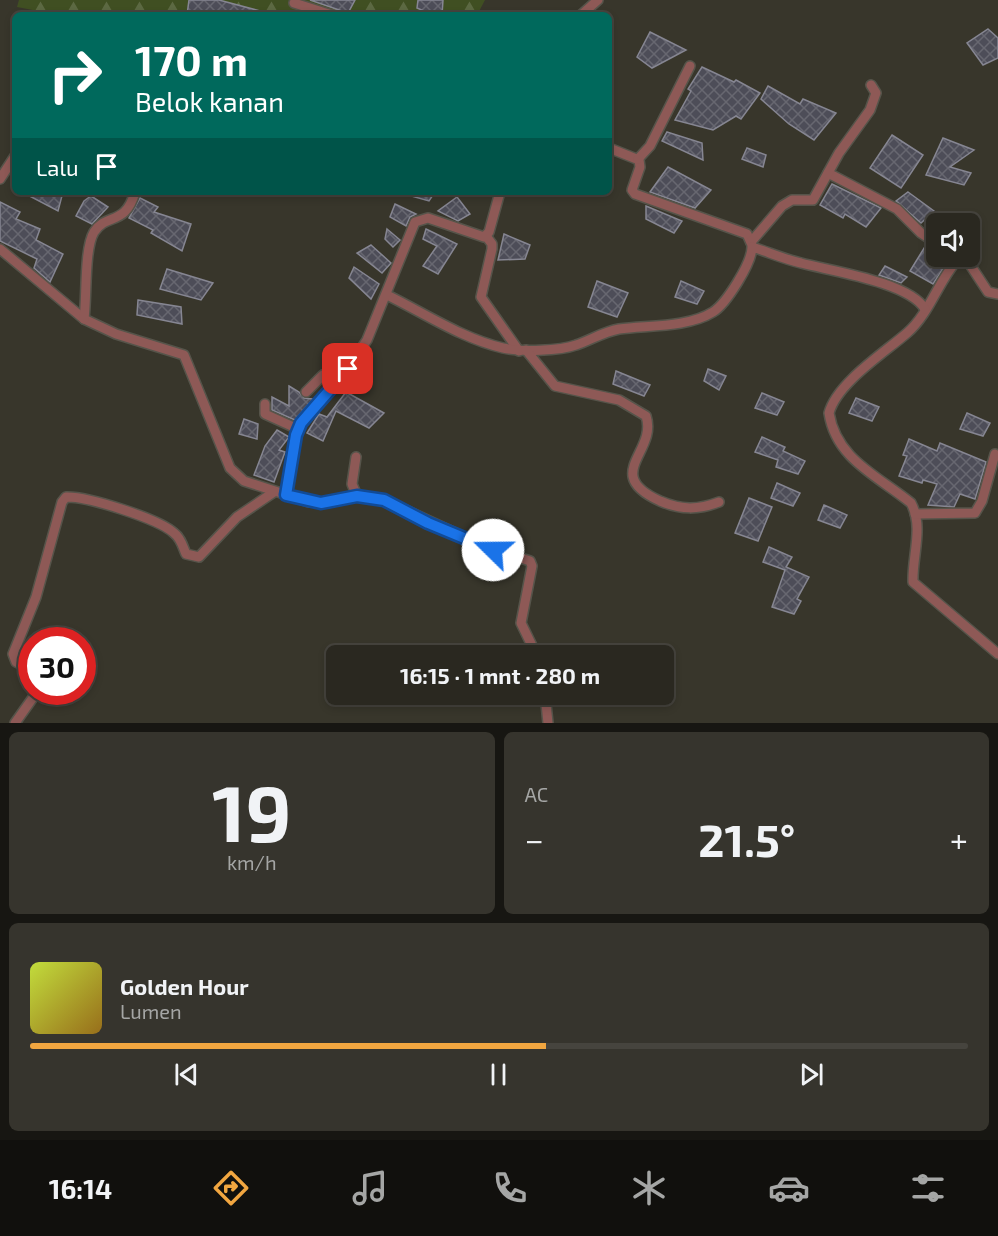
<!DOCTYPE html>
<html lang="id">
<meta charset="utf-8">
<style>
:root{--surface:#2a2820;--page:#36342d;--text:#f1f3f6;--muted:#a5a6a5;--line:#46443e;--accent:#f1a640}
body{margin:0;font-family:"Exo 2",sans-serif;background:var(--page);color:var(--text);height:100vh;display:flex;flex-direction:column;font-size:22px;white-space:nowrap}
*{box-sizing:border-box;margin:0}
p{font-size:20px;color:var(--muted)}
.icon{flex:none;width:33px;height:33px;fill:none;stroke:currentColor;stroke-width:2;stroke-linecap:round;stroke-linejoin:round}
.map{position:relative;height:723px;overflow:hidden}
.sheet{display:flex;flex-direction:column;gap:9px;padding:9px;background:#171612;flex:1}
.sheet>*{flex:none}
.banner{position:absolute;left:12px;top:12px;width:600px;height:183px;border-radius:9px;box-shadow:0 3px 9px #0003,0 0 0 2px var(--line);background:#00695c;color:#fff;overflow:hidden}
.buttons{position:absolute;left:926px;top:213px;display:grid;gap:12px}
.buttons a{display:grid;place-items:center;width:54px;height:54px;border-radius:9px;background:var(--surface);box-shadow:0 3px 9px #0003,0 0 0 2px var(--line);font-size:30px}
.speed{position:absolute;left:18px;top:627px;display:flex;gap:12px;font-size:30px;font-weight:700;text-align:center}
.speed>*{display:grid;place-content:center;width:78px;height:78px;border-radius:50%;background:var(--surface);box-shadow:0 3px 9px #0003,0 0 0 2px var(--line);line-height:1}
.speed .limit{border:9px solid #d22;background:#fff;color:#111}
.pin{position:absolute;display:grid;place-items:center;width:51px;height:51px;color:#fff;margin:-26px;border-radius:12px;box-shadow:0 3px 9px #0006}
.me{position:absolute;width:66px;margin:-33px;rotate:292deg;stroke-linejoin:round;filter:drop-shadow(0 0 4px #0008)}
.turn{display:flex;align-items:center;gap:21px;height:126px;padding:0 24px;font-size:27px}
.turn .icon{width:78px;height:78px;stroke-width:2.5}
.turn b{display:block;font-size:42px;line-height:51px}
.then{display:flex;align-items:center;height:57px;padding:0 24px;background:#0003;gap:12px;font-size:22px}
.big{font-size:45px;font-weight:700;line-height:1.1}
.sheet .widget{flex:1;display:flex;flex-direction:column;justify-content:center;gap:9px;min-width:0;padding:0 21px;border-radius:9px;background:var(--page)}
.sheet .dial{align-items:center;gap:0}
.dial b{font-size:78px;line-height:1}
.song{display:flex;align-items:center;gap:18px}
.cover{width:72px;height:72px;border-radius:9px;background:linear-gradient(135deg,hsl(70 70% 55%),hsl(40 70% 35%))}
.played{height:6px;border-radius:3px;background:linear-gradient(90deg,var(--accent) 55%,var(--line) 55%)}
.keys{display:flex;justify-content:space-around;direction:ltr}
.heat{display:flex;justify-content:space-between;align-items:center;font-size:33px;direction:ltr}
.sheet .tiles{flex:1;display:grid;gap:9px;grid-template-columns:1fr 1fr}
.widget:last-child{grid-column:span 2}
.trip{position:absolute;left:326px;top:645px;width:348px;height:60px;border-radius:9px;background:var(--surface);box-shadow:0 3px 9px #0003,0 0 0 2px var(--line);font-weight:700;line-height:60px;text-align:center}
.dock{display:flex;height:96px;justify-content:space-around;align-items:center;background:#11100d;color:var(--muted)}
.dock .icon{width:42px;height:42px}
.dock .current{color:var(--accent)}
.dock b{font-size:27px;color:var(--text)}
.map>svg:first-child{display:block}
</style>
<div class="map">
<svg width="998" height="723" viewBox="0 0 998 723">
<defs>
<pattern id="forest-firs" width="22" height="20" patternUnits="userSpaceOnUse" patternTransform="scale(1.5)"><rect width="22" height="20" fill="#404f22"/><path d="M5 1l3.5 6h-7zM16 11l3.5 6h-7z" fill="#5c6942"/></pattern>
<pattern id="building-cross-hatch" width="8" height="8" patternUnits="userSpaceOnUse" patternTransform="scale(1.5)"><rect width="8" height="8" fill="#4d4d58"/><path d="M0 0l8 8M0 8l8-8" fill="none" stroke="#676770"/></pattern>
</defs>
<rect width="100%" height="100%" fill="#38362b"/>
<path fill="url(#forest-firs)" d="M19 0H485L477 15H59L17 7Z"/>
<g fill="url(#building-cross-hatch)" stroke="#868692" stroke-width="1.5">
<path d="M189 0H219L264 12V15H187Z"/>
<path d="M310 0H355L348 13Z"/>
<path d="M418 0H443L442 15H433L417 8Z"/>
<path d="M988 29 998 38V58L983 65 967 43Z"/>
<path d="M650 32 686 50 652 68 637 57Z"/>
<path d="M702 67 734 82 736 80 760 93 741 119 736 116 713 130 675 120 691 91 688 89Z"/>
<path d="M768 86 800 104 803 99 836 113 814 140 789 124 761 99Z"/>
<path d="M667 132 702 143 703 160 662 141Z"/>
<path d="M892 135 923 155 901 188 870 168Z"/>
<path d="M943 138 974 150 950 167 971 173 964 185 926 175Z"/>
<path d="M747 148 766 155 763 167 742 159Z"/>
<path d="M668 167 711 190 695 208 650 192Z"/>
<path d="M832 184 881 208 866 227 845 214 843 218 820 205Z"/>
<path d="M22 192H63L58 211Z"/>
<path d="M404 192H435L429 201 404 194Z"/>
<path d="M908 192 934 211 921 223 896 201Z"/>
<path d="M91 196 108 207 92 224 76 216 84 201Z"/>
<path d="M457 197 470 214 458 221 438 211Z"/>
<path d="M140 198 158 207 154 212 191 224 182 251 151 233 153 230 129 218Z"/>
<path d="M0 202 20 212 16 219 40 229 36 240 63 254 50 282 34 268 37 259 0 241Z"/>
<path d="M395 204 416 214 410 217 406 226 390 217Z"/>
<path d="M646 206 682 221 674 233 646 219Z"/>
<path d="M387 229 400 240 393 247 385 239Z"/>
<path d="M426 229 457 244 438 274 423 266 437 246 423 239Z"/>
<path d="M504 234 530 245 525 259 498 260Z"/>
<path d="M371 245 391 263 382 273 357 253Z"/>
<path d="M926 245 936 251V256L949 260 933 284 910 271Z"/>
<path d="M885 266 907 277 901 283 879 275Z"/>
<path d="M354 267 379 284 371 299 349 278Z"/>
<path d="M167 269 213 283 201 300 160 289Z"/>
<path d="M597 281 628 293 617 317 588 307Z"/>
<path d="M681 281 704 291 697 304 675 297Z"/>
<path d="M138 300 181 307 182 324 137 315Z"/>
<path d="M708 369 726 376 719 390 704 381Z"/>
<path d="M616 371 650 385 644 396 613 384Z"/>
<path d="M289 386 299 392 304 398 313 399 295 420 272 410V397L289 406Z"/>
<path d="M346 392 384 413 369 428 336 411 323 441 307 433 319 414 327 417Z"/>
<path d="M762 393 784 402 777 415 755 408Z"/>
<path d="M856 398 879 407 872 421 849 413Z"/>
<path d="M967 413 990 423 983 436 960 429Z"/>
<path d="M244 419 258 424 257 439 239 434Z"/>
<path d="M277 430 289 437 279 450 285 452 274 482 254 475 265 446Z"/>
<path d="M762 437 785 447 783 451 805 461 798 474 776 467 778 460 755 452Z"/>
<path d="M909 439 937 451 940 443 986 462 975 499 960 494 954 507 928 505 937 484 923 480 922 483 899 476 907 456 903 455Z"/>
<path d="M777 483 800 493 793 506 771 498Z"/>
<path d="M749 498 772 507 758 541 735 533Z"/>
<path d="M824 505 847 515 840 528 818 520Z"/>
<path d="M769 547 792 557 786 567 809 577 797 599 801 601 794 614 772 607 785 570 763 562Z"/>
</g>
<g fill="none" stroke-linecap="round" stroke-linejoin="round">
<g stroke="#56544a" stroke-width="12">
<g id="street">
<path d="M294 3 332 15"/>
<path d="M581 15 598 0"/>
<path d="M609 148 639 160 640 167 632 190 635 194 747 234 752 245"/>
<path d="M638 159 650 146 690 66"/>
<path d="M828 173 897 209 921 233 936 243"/>
<path d="M0 179 15 156"/>
<path d="M486 236 492 244V249L481 297 519 351"/>
<path d="M751 242 782 206 792 200H813L839 153 870 110 876 93 871 85"/>
<path d="M0 249 84 319 116 334 184 355 230 468 244 481 309 502H330L357 496 384 500 481 545 530 561 532 566 521 623 537 656"/>
<path d="M998 294 988 292 967 260 963 258 957 260C938 282 929 314 907 333 884 353 837 383 829 413 836 459 878 476 911 503 924 527 912 556 913 582L998 654"/>
<path d="M387 295C424 313 463 339 503 348 520 352 560 351 576 345 591 340 603 332 619 329 647 325 687 328 713 312 726 304 752 263 752 247 768 252 784 259 801 263 831 271 909 282 925 309"/>
<path d="M84 319C87 297 84 249 94 232 107 212 125 227 135 192"/>
<path d="M526 350 555 386 619 400 646 416C658 452 601 474 660 501 681 510 698 510 719 502"/>
<path d="M306 392 323 375 338 383"/>
<path d="M265 404V414L298 429"/>
<path d="M356 457 352 484 357 496"/>
<path d="M286 495 296 434 301 423 338 383 367 340 415 222 428 218 484 237 489 232 500 192"/>
<path d="M915 514 975 513 982 501 995 454"/>
<path d="M32 670 16 662 13 654 36 597 62 502 66 497C87 496 159 519 174 533 181 538 183 547 186 554L199 557 237 517 274 492"/>
<path d="M545 694 548 723"/>
<path d="M15 723 37 692"/>
</g>
</g>
<use href="#street" stroke="#8e5956" stroke-width="9"/>
</g>
<g fill="none" stroke-linecap="round" stroke-linejoin="round">
<g stroke="#114b97" stroke-width="15">
<path id="route" d="M348 369 301 423 296 435 286 495 321 503 357 496 384 500 428 523 493 550"/>
</g>
<use href="#route" stroke="#1a73e8" stroke-width="10"/>
</g>
</svg>
<div class="buttons">
<a><svg class="icon" aria-label="sound" viewBox="0 0 24 24"><path d="M4 9h4l5-4v14l-5-4H4zM17 9q2 3 0 6"/></svg></a>
</div>
<div class="speed"><div class="limit">30</div></div>
<div class="pin" style="left:348px;top:369px;background:#d93025"><svg class="icon" aria-label="arrive" viewBox="0 0 24 24"><path d="M6 21V4h12l-3 4 3 4H6"/></svg></div>
<svg class="me" style="left:493px;top:550px" viewBox="-20 -20 40 40"><circle r="19" fill="#fff"/><path d="M0-13L10 11 0 6-10 11z" fill="#1a73e8"/></svg>
<div class="trip">16:15 · 1 mnt · 280 m</div>
<div class="banner">
<div class="turn"><svg class="icon" aria-label="right" viewBox="0 0 24 24"><path d="M7 20v-9h11M14 6l5 5-5 5"/></svg><div><b>170 m</b>Belok kanan</div></div>
<div class="then">Lalu<svg class="icon" aria-label="arrive" viewBox="0 0 24 24"><path d="M6 21V4h12l-3 4 3 4H6"/></svg></div>
</div>
</div>
<section class="sheet">
<div class="tiles">
<div class="widget dial"><b>19</b><p>km/h</p></div>
<div class="widget"><p>AC</p>
<div class="heat"><a>−</a><b class="big">21.5°</b><a>+</a></div>
</div>
<div class="widget">
<div class="song"><i class="cover"></i><div><b>Golden Hour</b><p>Lumen</p></div></div>
<div class="played"></div>
<div class="keys"><svg class="icon" aria-label="previous" viewBox="0 0 24 24"><path d="M18 5L8 12l10 7zM5 5v14"/></svg><svg class="icon" aria-label="pause" viewBox="0 0 24 24"><path d="M8 5v14M16 5v14"/></svg><svg class="icon" aria-label="next" viewBox="0 0 24 24"><path d="M6 5l10 7-10 7zM19 5v14"/></svg></div>
</div>
</div>
</section>
<nav class="dock">
<b>16:14</b>
<svg class="icon current" aria-label="directions" viewBox="0 0 24 24"><path d="M12 3l9 9-9 9-9-9zM9 14v-3h6M13 9l2 2-2 2"/></svg>
<svg class="icon" aria-label="music" viewBox="0 0 24 24"><path d="M9 18V5l10-2v13"/><circle cx="6" cy="18" r="3"/><circle cx="16" cy="16" r="3"/></svg>
<svg class="icon" aria-label="phone" viewBox="0 0 24 24"><path d="M5 4h4l2 5-3 2q2 4 5 5l2-3 5 2v4C11 20 4 13 5 4z"/></svg>
<svg class="icon" aria-label="climate" viewBox="0 0 24 24"><path d="M12 3v18M4 7l16 10M4 17L20 7"/></svg>
<svg class="icon" aria-label="car" viewBox="0 0 24 24"><path d="M5 17H2v-5l4-1 3-4h7l3 4 3 1v5h-3M9 17h6M6 11h13"/><circle cx="7" cy="17" r="2"/><circle cx="17" cy="17" r="2"/></svg>
<svg class="icon" aria-label="filters" viewBox="0 0 24 24"><path d="M4 7h16M4 17h16"/><circle cx="9" cy="7" r="2"/><circle cx="15" cy="17" r="2"/></svg>
</nav>
